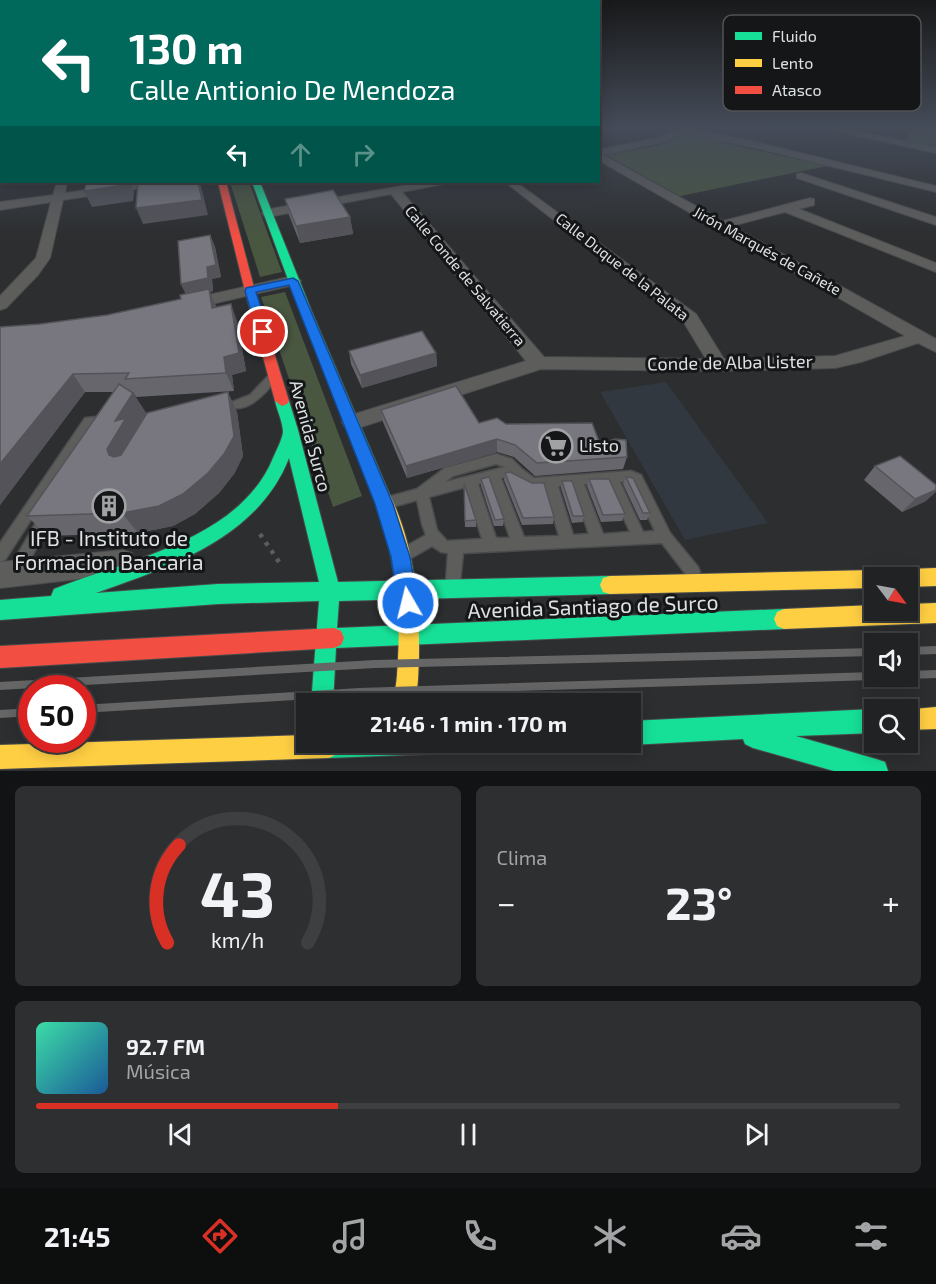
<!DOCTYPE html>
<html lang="es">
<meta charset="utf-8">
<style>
:root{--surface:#212224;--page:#2d2f31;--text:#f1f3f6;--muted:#a2a4a6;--line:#3e3f41;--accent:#d93025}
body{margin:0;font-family:"Exo 2",sans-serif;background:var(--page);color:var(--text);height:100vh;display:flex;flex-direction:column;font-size:22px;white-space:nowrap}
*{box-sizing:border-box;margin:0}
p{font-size:20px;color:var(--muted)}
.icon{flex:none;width:33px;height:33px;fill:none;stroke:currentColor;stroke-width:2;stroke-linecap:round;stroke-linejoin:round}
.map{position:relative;height:771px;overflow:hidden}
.details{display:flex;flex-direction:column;gap:15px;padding:15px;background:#121314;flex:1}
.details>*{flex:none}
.hud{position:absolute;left:0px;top:0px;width:600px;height:183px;box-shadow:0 3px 15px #0003,0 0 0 2px var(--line);background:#00695c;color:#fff;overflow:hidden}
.needle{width:39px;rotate:122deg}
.fabs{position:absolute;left:864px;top:567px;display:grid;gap:12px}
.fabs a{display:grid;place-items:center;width:54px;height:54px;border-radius:0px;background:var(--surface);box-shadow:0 3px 15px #0003,0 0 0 2px var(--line);font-size:30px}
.speed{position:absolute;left:18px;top:675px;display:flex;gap:12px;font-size:30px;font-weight:700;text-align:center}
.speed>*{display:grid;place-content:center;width:78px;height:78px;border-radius:50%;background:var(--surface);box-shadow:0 3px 15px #0003,0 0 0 2px var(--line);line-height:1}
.speed .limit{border:9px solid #d22;background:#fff;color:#111}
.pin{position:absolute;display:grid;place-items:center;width:51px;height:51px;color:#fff;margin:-26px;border:3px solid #fff;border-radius:50%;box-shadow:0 2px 6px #0007}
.me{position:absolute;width:66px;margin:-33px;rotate:352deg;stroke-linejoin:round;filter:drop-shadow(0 0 4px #0008)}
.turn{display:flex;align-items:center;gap:21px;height:126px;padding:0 30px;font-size:27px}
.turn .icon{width:78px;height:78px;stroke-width:2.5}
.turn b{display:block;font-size:42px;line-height:51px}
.lanes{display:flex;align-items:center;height:57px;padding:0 30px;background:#0003;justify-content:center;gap:30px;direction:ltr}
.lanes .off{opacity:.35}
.big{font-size:45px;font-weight:700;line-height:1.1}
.details .widget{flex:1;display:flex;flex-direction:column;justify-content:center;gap:9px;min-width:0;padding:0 21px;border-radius:9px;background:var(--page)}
.details .dial{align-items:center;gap:0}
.dial svg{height:156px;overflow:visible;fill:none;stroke:var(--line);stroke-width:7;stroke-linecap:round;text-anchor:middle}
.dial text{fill:var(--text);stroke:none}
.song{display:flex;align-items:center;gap:18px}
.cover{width:72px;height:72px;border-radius:9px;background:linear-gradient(135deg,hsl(160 70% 55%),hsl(210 70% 35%))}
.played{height:6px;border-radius:3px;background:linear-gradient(90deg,var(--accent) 35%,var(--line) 35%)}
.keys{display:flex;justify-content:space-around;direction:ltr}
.heat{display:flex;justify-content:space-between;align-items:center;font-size:33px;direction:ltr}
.details .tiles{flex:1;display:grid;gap:15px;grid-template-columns:1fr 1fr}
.widget:last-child{grid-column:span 2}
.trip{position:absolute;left:296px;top:693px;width:345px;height:60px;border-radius:0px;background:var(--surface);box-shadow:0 3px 15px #0003,0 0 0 2px var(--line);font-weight:700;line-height:60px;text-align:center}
.tabs{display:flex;height:96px;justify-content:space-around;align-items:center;background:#0d0e0e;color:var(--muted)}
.tabs .icon{width:42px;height:42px}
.tabs .on{color:var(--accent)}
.tabs b{font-size:27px;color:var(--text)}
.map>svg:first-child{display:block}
</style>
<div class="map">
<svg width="936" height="771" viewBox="0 0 936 771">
<rect width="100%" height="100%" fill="#2c2e30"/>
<path fill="#31383f" d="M666 382 768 523 685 540 600 392Z"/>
<g fill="#495640">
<path d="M913 128H936V146L905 140Z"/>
<path d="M685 134 827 166 680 196 606 155 660 145Z"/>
<path d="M230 182H249L282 272 260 277Z"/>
<path d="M285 292 362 496 333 507 261 297Z"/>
</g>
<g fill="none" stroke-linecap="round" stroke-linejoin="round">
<g stroke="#494b4c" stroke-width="3">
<g id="lane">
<path d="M273 374 278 377C268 391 251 411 232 408L231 405 232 402 250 395 269 375Z"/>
<path d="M108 416 112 417 114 420 112 423 92 425 5 560 0 562V543L85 418Z"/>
<path d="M496 454 512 459 522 469 534 478 631 471 641 475 670 533 698 567 700 572 698 577 693 579 688 577 662 543 463 553 460 582 458 587 453 589 448 587 446 582 448 553 441 552 432 546 406 561 401 559 399 554 401 549 426 535 422 524 417 500 389 508 384 506 382 502 384 498 417 489 445 468ZM496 464 505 467 445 482 453 476ZM510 476 532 488 545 487 559 536 524 537 501 478ZM490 481 510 538H496L478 484ZM630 481 632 483 655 531 643 532 620 482ZM608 483 630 532 603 534 584 484ZM572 485 589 534 573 535 558 486ZM466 487 482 539 447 541 437 530 429 497Z"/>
<path d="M47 510 52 512 54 516 21 576 16 578 11 576 9 571 11 566 42 512Z"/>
</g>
</g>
<g stroke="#494b4c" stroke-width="2">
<g id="street">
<path d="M668 128H685L756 142 936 186V192L756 148 683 133 663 142 603 155 723 221 810 198 814 199V205L799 209 936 263V272L785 212 732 226 936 339V352L918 343 861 362 835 368 719 371 541 369 352 430 345 427 342 422 345 417 526 361 391 194 268 217 264 216 262 213 264 210 424 182H445L444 184 402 192 544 357 706 359 683 321 505 182H516L696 314 724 359 835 356 905 336 598 160V150L657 138 673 131Z"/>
<path d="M821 128H839L936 147V153Z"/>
<path d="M2 136V142L0 143V137Z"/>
<path d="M0 164H2L0 171Z"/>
<path d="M801 173 936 217V225L797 178V174Z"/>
<path d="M57 182H67L65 193 143 182H169L163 185 63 200 50 258 38 275 6 308 0 310V296L36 258 51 202 0 210V202L53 195Z"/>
<path d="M293 276 298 278 301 281 298 284 186 310 178 305 186 300Z"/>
<path d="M123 550 132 553 136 562 132 571 123 574 0 588V562Z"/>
</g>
</g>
<g stroke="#494b4c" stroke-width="2">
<g id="fast">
<path d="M252 182H260L312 312 392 500 390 505 384 507 378 505 376 500 300 312Z"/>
<path d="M282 396 289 401 298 430 338 582 610 576 617 578 620 585 617 592 610 594 339 601 337 628 784 609 791 612 794 619 791 626 784 629 336 648 333 704H311L319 601 218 604 0 620V600L51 596 54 589C126 560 240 540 273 458 276 451 282 440 283 432 283 423 277 410 275 401ZM289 458 319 582 218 584 96 593C170 567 258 538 289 458Z"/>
<path d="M874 709V733L796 736 876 759 885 762 888 771H834L753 748 745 744 743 739 630 745 625 742H630V721Z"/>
<path d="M319 742H443L439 750 431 754 329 758 321 754 317 746Z"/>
</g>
</g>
<g stroke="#494b4c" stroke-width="2">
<g id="slow">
<path d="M384 493 390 495C414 544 420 604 419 658 418 674 419 689 413 704H391C397 689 397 674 398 658 401 604 393 552 376 500L378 495Z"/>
<path d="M936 568V586L908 587V578H899L901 572 908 569Z"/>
<path d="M874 570 881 573 883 578H874V588L610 594 603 592 600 585 603 578 610 576Z"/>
<path d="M936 603V623L784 629 777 626 774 619 777 612 784 609 874 605V610H908V604Z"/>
<path d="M936 707V729L908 730V710H903Z"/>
<path d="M306 735V742H339L341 746 337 754 329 758 0 769V745Z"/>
</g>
</g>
<g stroke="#494b4c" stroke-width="2">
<g id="jam">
<path d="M218 182H226L255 291 289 401 287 404 282 406 275 401 245 291Z"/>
<path d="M334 628 341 631 344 638 341 645 334 648 0 668V646Z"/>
</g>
</g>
<path stroke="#5c5e5e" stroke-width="4.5" stroke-dasharray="4 6" stroke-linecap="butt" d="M260 534 279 562"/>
<use href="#lane" fill="#5d5d5c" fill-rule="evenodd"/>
<use href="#street" fill="#5d5d5c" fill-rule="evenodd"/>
<use href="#fast" fill="#16e098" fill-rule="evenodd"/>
<use href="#slow" fill="#ffcf43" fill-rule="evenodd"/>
<use href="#jam" fill="#f24e42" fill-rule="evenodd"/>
<g stroke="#666" stroke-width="8">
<path d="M908 651 936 650"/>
<path d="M908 675 936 674"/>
<path d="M0 686 375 664 874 652"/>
<path d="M82 709 359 692 874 676"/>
<path d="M0 714 32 712"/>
</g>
</g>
<g fill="#67666d">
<path d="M285 199 350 217 353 234 300 243 289 215Z"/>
<path d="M210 235 215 247 221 277 212 279 213 291 210 292 216 307 237 321 246 371 232 375 234 391 136 397 133 392H131L133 393 146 413 136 432 237 412 243 456 234 474 219 493 195 514 173 526 138 533 47 536 27 516 113 392H85L0 505V328L40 324 107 315 181 299 186 294 181 284Z"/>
<path d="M349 351 436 353 437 366 362 388 351 364Z"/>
<path d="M381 410 479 423 506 424 600 444 627 457 623 469 535 476 514 457 497 452 407 478 383 422Z"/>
<path d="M875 466 926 501 902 512 864 480Z"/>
<path d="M505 473 554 517 553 524 522 525 504 480Z"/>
<path d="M626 477 650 513 647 520H640L623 484Z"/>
<path d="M481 479 504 519 503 526H494L481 486Z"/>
<path d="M589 479 625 514 622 521 601 522 587 486Z"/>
<path d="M562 481 584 516 583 522 572 523 561 488Z"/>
<path d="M464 483 476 520V527H465Z"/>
</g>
<g fill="#545359">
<path d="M96 182H130L134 192 133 201 92 207 84 191Z"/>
<path d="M198 182H200L208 215 143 224 136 208Z"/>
<path d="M350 217 353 234 300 243 296 226Z"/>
<path d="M210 235 215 247 221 277 212 279 213 291 210 292 216 306 219 326 187 296 181 284 207 267Z"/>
<path d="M231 304 237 321 246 371 232 375 234 391 226 373 224 357Z"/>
<path d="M436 353 437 366 362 388 360 375Z"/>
<path d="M73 374 85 392 0 505V464Z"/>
<path d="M228 392 237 412 243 456 234 474 219 493 195 514 173 526 138 533 122 513Z"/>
<path d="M133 393 146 413 135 431 140 438 122 469 109 455 107 449 115 421Z"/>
<path d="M497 439V452L407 478 406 466Z"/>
<path d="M936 490V492L926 501 902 512 915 499Z"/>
</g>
<g fill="#78777f" stroke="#545359" stroke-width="1.5">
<path d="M87 182H126L125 185 84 191Z"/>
<path d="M138 182H198L202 200 136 208Z"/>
<path d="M333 190 350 217 296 226 285 199Z"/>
<path d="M210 235 216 265 207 267 208 278 181 284 178 241Z"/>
<path d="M209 289 212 308 231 304 239 353 224 357 226 373 125 379 129 373 73 374 0 464V327L40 324 107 315 181 299 180 295Z"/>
<path d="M422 331 436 353 360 375 349 351Z"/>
<path d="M119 384 133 393 115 421 126 418 107 449 109 455 114 457 121 455 147 413 228 392 234 436 224 454 208 473 183 494 159 506 122 513 27 516Z"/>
<path d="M456 386 479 423 497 418 506 424 592 423 600 444 615 439 626 440 627 457 537 463 515 445 497 439 406 466 381 410Z"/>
<path d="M900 456 936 485V490L915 499 875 466Z"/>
<path d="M510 472 532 483H544L554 517 523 518 505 473Z"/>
<path d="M489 477 504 519 495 520 481 479Z"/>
<path d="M626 477 633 478 650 513H643Z"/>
<path d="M589 479H609L625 514 603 515Z"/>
<path d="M562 481H572L584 516H573Z"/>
<path d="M464 483 476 520 465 521Z"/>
</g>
<linearGradient id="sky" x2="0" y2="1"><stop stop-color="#18191a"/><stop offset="0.54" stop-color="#454c59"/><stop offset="1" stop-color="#454c59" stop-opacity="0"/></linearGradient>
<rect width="936" height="236" fill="url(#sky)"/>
<path fill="#1a73e8" stroke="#114b97" stroke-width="1.5" d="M293 278 298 281 393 504 410 557 418 603 415 610 408 613 401 610 398 603 391 557 375 504 289 285 256 292 269 332 263 336 257 332 245 291 246 288Z"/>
<defs>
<g id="supermarket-ring" transform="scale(1.725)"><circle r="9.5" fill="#141618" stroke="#a0a2a4" stroke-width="1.5"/><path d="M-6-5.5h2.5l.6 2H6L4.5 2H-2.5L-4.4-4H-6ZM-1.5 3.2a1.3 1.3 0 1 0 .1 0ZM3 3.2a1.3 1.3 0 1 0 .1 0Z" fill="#a0a2a4"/></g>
<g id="building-ring" transform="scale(1.725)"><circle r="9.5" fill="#141618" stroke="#a0a2a4" stroke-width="1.5"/><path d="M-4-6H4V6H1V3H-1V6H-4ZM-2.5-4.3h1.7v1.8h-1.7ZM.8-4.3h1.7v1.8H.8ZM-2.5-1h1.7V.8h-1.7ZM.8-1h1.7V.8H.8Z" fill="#a0a2a4"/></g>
</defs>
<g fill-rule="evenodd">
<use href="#supermarket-ring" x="556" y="446"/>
<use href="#building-ring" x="109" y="506"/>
</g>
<g text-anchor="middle" stroke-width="6" stroke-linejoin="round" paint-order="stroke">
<g font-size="15" fill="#dee1e3" stroke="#141618">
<text transform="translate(767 251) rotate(29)" y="5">Jirón Marqués de Cañete</text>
<text transform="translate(622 267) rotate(38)" y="5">Calle Duque de la Palata</text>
<text transform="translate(465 276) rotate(50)" y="5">Calle Conde de Salvatierra</text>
</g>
<g font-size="18" fill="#dee1e3" stroke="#141618">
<text transform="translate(730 363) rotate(-1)" y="6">Conde de Alba Lister</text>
<text transform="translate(310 436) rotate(75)" y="6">Avenida Surco</text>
</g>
<g font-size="18" fill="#dee1e3" stroke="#141618" text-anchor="start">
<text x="579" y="452">Listo</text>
</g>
<g font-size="21" fill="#dee1e3" stroke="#141618">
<text x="109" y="546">IFB - Instituto de<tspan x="109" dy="24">Formacion Bancaria</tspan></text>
</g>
<g font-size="21" fill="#dee1e3" stroke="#141618">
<text transform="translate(593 607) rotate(-2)" y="7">Avenida Santiago de Surco</text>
</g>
</g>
<rect x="723" y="15" width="198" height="96" rx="9" fill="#141618" stroke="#515355" stroke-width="1.5"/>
<rect x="735" y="32" width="27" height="8" fill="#16e098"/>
<rect x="735" y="59" width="27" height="8" fill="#ffcf43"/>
<rect x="735" y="86" width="27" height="8" fill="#f24e42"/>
<g font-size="16" fill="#dee1e3">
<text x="772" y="42">Fluido</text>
<text x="772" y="69">Lento</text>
<text x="772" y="96">Atasco</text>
</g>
</svg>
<div class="fabs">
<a><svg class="needle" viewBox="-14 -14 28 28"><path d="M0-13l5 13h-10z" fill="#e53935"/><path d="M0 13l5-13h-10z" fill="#a2a4a6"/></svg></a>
<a><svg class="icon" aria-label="sound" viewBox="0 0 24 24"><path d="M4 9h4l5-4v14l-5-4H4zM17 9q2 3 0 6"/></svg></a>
<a><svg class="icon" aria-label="search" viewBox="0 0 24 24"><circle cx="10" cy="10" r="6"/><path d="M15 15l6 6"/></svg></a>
</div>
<div class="speed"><div class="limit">50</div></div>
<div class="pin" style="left:263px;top:332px;background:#d93025"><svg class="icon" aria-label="arrive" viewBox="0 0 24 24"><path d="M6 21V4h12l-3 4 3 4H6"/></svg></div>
<svg class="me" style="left:408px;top:603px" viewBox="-20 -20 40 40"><circle r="17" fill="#1a73e8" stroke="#fff" stroke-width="3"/><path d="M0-11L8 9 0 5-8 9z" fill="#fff"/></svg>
<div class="trip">21:46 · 1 min · 170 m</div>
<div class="hud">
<div class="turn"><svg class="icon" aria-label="left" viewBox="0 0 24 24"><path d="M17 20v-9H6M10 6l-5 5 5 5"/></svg><div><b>130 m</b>Calle Antionio De Mendoza</div></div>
<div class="lanes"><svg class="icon" aria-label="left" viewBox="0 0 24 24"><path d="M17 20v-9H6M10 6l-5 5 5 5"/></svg><svg class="icon off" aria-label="ahead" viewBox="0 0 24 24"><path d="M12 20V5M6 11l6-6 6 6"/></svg><svg class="icon off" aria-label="right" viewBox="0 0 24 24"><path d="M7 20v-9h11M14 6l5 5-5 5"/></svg></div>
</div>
</div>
<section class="details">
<div class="tiles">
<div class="widget dial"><svg viewBox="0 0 100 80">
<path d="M14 69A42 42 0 1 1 86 69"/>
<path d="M14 69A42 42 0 0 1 20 19" stroke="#d93025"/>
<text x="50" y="56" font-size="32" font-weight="700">43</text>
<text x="50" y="72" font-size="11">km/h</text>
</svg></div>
<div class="widget"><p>Clima</p>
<div class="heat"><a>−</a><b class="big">23°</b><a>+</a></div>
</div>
<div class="widget">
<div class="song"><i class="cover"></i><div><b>92.7 FM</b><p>Música</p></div></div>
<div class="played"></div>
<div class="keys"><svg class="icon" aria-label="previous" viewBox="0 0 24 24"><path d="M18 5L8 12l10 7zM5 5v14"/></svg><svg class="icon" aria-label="pause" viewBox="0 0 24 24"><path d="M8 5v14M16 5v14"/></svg><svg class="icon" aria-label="next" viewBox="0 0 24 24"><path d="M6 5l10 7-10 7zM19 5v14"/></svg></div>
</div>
</div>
</section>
<nav class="tabs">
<b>21:45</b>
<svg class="icon on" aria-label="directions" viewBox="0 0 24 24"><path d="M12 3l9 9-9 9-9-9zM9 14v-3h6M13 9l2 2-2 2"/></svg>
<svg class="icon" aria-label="music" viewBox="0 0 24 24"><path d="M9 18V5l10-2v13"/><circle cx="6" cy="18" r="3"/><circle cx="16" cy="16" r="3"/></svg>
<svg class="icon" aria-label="phone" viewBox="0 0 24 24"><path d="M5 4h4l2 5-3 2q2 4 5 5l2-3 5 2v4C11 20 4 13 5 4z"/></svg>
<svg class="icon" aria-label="climate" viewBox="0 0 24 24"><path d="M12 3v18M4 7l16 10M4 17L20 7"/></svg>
<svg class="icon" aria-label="car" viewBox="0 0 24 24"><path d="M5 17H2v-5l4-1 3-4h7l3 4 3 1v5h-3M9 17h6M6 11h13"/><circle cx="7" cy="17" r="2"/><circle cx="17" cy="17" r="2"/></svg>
<svg class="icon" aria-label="filters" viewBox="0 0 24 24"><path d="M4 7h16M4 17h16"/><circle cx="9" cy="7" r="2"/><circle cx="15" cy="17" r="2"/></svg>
</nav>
